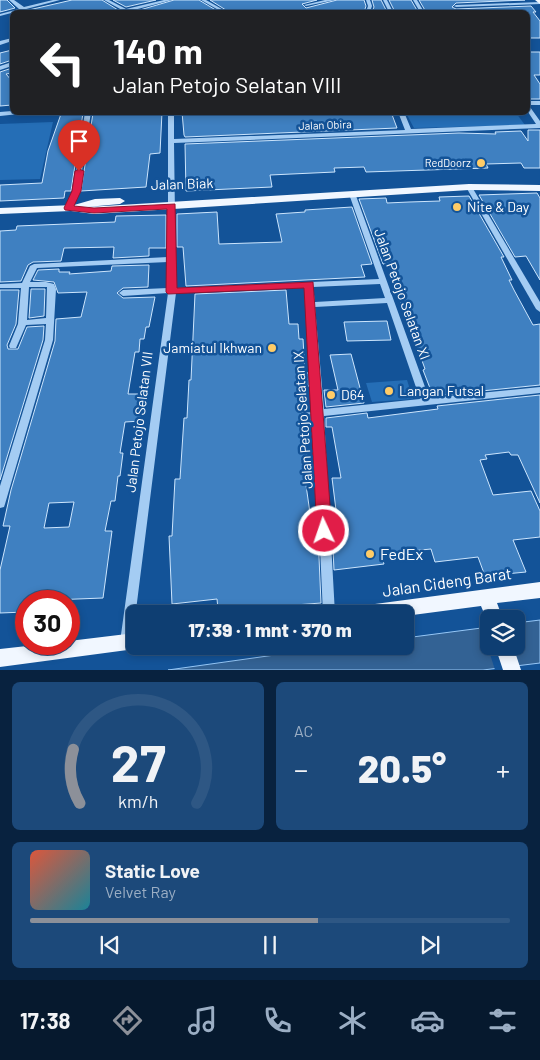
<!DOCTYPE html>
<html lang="id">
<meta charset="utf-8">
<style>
:root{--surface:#0e3e72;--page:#1c497a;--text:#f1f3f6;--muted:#9baec4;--line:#2e5784;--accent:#8c9099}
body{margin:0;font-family:Barlow,sans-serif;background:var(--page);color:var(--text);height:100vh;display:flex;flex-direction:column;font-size:19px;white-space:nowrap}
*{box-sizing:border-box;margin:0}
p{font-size:16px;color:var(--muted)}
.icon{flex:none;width:28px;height:28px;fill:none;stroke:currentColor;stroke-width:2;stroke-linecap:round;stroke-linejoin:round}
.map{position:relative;height:670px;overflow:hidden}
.side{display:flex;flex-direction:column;gap:12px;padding:12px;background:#08223f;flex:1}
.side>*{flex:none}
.banner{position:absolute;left:10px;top:10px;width:520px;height:105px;border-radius:8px;box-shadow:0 2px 8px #0003,0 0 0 1px var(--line);background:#202124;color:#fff;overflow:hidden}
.controls{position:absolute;left:480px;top:610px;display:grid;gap:10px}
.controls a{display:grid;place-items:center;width:45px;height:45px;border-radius:8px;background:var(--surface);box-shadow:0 2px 8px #0003,0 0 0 1px var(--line);font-size:25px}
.speed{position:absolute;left:15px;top:590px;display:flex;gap:10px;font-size:25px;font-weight:700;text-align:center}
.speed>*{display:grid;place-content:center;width:65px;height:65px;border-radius:50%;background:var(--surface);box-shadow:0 2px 8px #0003,0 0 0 1px var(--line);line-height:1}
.speed .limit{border:8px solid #d22;background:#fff;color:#111}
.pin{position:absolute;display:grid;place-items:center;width:42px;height:42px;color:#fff;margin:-51px -21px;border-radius:50% 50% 50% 0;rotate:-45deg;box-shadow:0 0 5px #0007}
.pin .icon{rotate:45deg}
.me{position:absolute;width:55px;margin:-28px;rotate:357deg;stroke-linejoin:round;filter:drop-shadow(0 0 4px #0008)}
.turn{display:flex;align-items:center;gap:18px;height:105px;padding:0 20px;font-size:22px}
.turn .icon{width:65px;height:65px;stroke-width:2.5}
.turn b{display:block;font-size:35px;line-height:42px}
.big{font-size:38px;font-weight:800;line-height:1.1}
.side .tile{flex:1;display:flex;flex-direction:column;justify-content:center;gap:8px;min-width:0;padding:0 18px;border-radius:8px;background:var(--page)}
.side .dial{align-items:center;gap:0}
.dial svg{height:130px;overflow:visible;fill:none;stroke:var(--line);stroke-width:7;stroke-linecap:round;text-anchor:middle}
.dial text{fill:var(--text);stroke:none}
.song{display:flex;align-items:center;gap:15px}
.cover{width:60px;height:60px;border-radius:8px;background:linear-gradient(135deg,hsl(10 70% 55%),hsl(190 70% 35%))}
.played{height:5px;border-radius:2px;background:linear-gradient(90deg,var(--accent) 60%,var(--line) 60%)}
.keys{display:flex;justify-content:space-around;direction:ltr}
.heat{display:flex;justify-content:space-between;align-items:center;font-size:28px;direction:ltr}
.side .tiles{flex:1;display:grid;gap:12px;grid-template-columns:1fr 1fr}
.tile:last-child{grid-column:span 2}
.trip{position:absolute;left:126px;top:605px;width:288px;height:50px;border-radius:8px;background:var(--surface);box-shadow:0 2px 8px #0003,0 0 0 1px var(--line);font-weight:800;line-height:50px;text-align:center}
.menu{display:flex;height:80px;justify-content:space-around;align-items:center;background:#06192e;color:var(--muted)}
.menu .icon{width:35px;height:35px}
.menu .on{color:var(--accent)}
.menu b{font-size:22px;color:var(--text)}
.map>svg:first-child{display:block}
</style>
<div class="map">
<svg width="540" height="670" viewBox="0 0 540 670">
<rect width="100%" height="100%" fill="#135398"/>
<g fill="#256eb6">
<path d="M406 113H516L525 125 414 128Z"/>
<path d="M53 122 40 179 0 180V124Z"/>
<path d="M407 380 413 399 372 402 366 383Z"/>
</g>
<path fill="#336294" stroke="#96c7f6" d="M540 620V663L483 670H168L339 646H405V638L489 627V646H516V623Z"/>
<path fill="#135398" d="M489 624V646H512L519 668 495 670 481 625Z"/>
<g fill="#3f80c1" stroke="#cce5fd" fill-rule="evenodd">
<path d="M0 0H7L15 8 0 12Z"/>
<path d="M72 0H102L118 10 109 12H20Z"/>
<path d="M113 0H156L126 7Z"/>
<path d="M174 0H199L219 12H133Z"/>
<path d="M210 0H317L302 4 306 8 337 0H364L366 6 364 12H229Z"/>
<path d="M372 0H381L387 12H372L374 7Z"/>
<path d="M389 0H411L418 12H395Z"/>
<path d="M419 0H525L456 3 452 7 456 9 531 6 536 12H533L540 21V38H528V12H426Z"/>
<path d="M12 50V60L0 64V53Z"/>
<path d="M528 52H540V75H534L540 84V99H530L528 95Z"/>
<path d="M12 68V73L6 74 12 81V105L0 106V72Z"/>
<path d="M162 112 160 153 150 154 146 187 81 191 93 113Z"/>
<path d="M182 112H391L397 128 185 137 184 135Z"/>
<path d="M81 113H83L71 191H65L64 198 0 201V185L42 183 48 151 61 114Z"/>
<path d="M528 130H540V168H524L521 163 486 164 488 168 366 172 364 167 334 168 335 172 270 175 272 187 186 191 185 144 459 133 496 134 495 132 521 131 528 141Z"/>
<path d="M537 193 540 198V280L526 256 515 257 479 195Z"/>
<path d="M469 196 504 257H501L512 280H509L514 290 533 325 540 324V385L433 396 423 370 425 369 411 330H409L389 264H383L359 199 386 198 387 203 409 202 440 201 439 197Z"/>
<path d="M352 207 372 264 361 265 365 277 186 286 183 247H177V214L217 212 219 244 282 242 276 214 305 212V210Z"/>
<path d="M166 215V248H149V256L113 258 114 247 64 248 61 261 33 262 28 265 21 281 0 282V231L16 230 17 226 115 222 116 216Z"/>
<path d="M149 265 148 287 123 288 117 293 123 298 155 297 149 327H146L144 339H140L139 352H135L128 394H145L141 421 125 422 120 453H123L120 476H118L115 501H111L105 531H112L103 598 26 601V612L0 613V570L10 526H3L11 490 55 341 56 319 81 317 87 292 58 293 54 282 33 280 38 270 59 269V272H70L69 274 111 271 112 266ZM74 502 69 527 44 528 49 503Z"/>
<path d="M31 289H45L44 316 29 318Z"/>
<path d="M0 290H19L16 324 7 345 8 349H18L27 327 44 326 43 340 0 480Z"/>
<path d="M286 290 289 324H298L299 339H303L305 373H309L310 386H297L300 413H312L313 428H303L308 464H303L310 513 317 512 321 603 269 607V605L254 607V605L218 609 217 599 172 604 169 536H172L175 479H180L184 418H187L189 380H191L195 294Z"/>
<path d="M387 321 391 340 347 341 344 322Z"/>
<path d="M351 354 364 403 326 407 324 390H338L330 355Z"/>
<path d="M540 395V503L518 455H511L509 452 485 455 487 459 480 460 493 495 531 491 540 511V537L513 540 526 572 485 576 478 557 435 562 431 549 381 554 384 564 334 570 331 510H336L332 478H341L332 427H326V418L367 413 368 418 438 409 437 406Z"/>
</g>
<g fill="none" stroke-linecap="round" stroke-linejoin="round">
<g fill="#a4ccf3" fill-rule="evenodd">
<path d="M9 0H14L24 7 53 0H60L0 16V14L19 9Z"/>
<path d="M104 0H109L126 9 164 0H172L130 11V12H119L122 10Z"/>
<path d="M201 0H206L227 12H222Z"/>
<path d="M325 0H335L306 6 304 5Z"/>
<path d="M366 0H370L372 6 370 12H366L368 6Z"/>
<path d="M383 0H387L393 12H389Z"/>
<path d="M413 0H417L424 12H420Z"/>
<path d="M540 2V4L456 7 454 6 456 5Z"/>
<path d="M12 38V41L0 45V41Z"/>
<path d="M12 62V66L0 70V66Z"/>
<rect x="528" y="101" width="12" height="4"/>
<path d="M528 106 530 107 540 121V128L174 143 176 288 379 279 349 194 353 192 355 193 429 398 540 387V393L324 416 335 614H323L314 413 305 287 176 293 132 642 130 646 126 648 122 646 120 642 168 293 123 296 119 293 123 290 168 288V262L37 268 30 282H46L54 284 56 289 53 340 5 504 4 507 0 508V486L45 340 46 324 26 325 16 348H10L9 346 18 324 21 288H0V284L22 283 30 266 34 264 168 257V112H174V139L405 130 398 112H404L411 129 536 124 528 112ZM380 284 385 298 315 302 313 287ZM29 287H47L46 318 27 320ZM387 303 420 399 324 409 315 307Z"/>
<path d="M12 111V112H38L0 116V112Z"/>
<path d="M85 112H91L79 191 72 208 68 210 64 208 73 191Z"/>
<path d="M469 185 472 187 540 302V312L536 309 466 187Z"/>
</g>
<g fill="#f1f7ff" fill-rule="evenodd">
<path d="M535 0H540V4Z"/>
<path d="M469 184 540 185V191L469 190 94 214 71 211 0 214V208L74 205 95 199 120 198 125 201 120 204 87 207Z"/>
<path d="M540 582V598L497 603 503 619H489V625L481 606 405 616V614H351L354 608 360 606Z"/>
<path d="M135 633V646H142L135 649 0 667V649L45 644H69V641Z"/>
<path d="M495 646H513L521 670H503Z"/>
</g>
</g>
<path fill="#e11d48" stroke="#92132f" d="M79 169 84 171 81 191 74 206 94 208 175 204 177 288 313 282 332 531 330 535 324 537 319 535 317 531 304 288 168 294 166 292 167 209 94 213 65 210 64 208 72 191 75 171Z"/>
<g fill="#ffcc67" stroke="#135398" stroke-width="2">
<circle cx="481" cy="163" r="5"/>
<circle cx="457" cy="207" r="5"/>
<circle cx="272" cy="348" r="5"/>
<circle cx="389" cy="391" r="5"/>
<circle cx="331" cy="395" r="5"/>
<circle cx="370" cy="554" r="5"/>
</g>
<g text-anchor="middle" stroke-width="5" stroke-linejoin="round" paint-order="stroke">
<g font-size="11" fill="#fff" stroke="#135398">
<text transform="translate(325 125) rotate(-2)" y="4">Jalan Obira</text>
</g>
<g font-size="11" fill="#fff" stroke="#135398" text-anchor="end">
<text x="471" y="167">RedDoorz</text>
</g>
<g font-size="14" fill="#fff" stroke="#135398">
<text transform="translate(182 184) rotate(-2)" y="5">Jalan Biak</text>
<text transform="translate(402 294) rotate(70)" y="5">Jalan Petojo Selatan XI</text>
<text transform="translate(303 420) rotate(-94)" y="5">Jalan Petojo Selatan IX</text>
<text transform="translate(139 422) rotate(-83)" y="5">Jalan Petojo Selatan VII</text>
</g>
<g font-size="14" fill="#fff" stroke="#135398" text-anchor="start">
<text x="467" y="212">Nite &amp; Day</text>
<text x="262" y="353" text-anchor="end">Jamiatul Ikhwan</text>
<text x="399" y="396">Langan Futsal</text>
<text x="341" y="400">D64</text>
</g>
<g font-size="16" fill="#fff" stroke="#135398" text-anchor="start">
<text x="380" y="560">FedEx</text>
</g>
<g font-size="16" fill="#fff" stroke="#135398">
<text transform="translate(447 582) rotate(-8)" y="6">Jalan Cideng Barat</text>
</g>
</g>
</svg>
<div class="controls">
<a><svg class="icon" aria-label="layers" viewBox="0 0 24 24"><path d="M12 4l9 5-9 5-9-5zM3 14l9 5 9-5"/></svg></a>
</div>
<div class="speed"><div class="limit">30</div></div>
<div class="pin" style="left:79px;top:171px;background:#d93025"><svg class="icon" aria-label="arrive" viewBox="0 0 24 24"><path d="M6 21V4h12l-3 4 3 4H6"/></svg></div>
<svg class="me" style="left:324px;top:531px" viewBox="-20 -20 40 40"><circle r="17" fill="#e11d48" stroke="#fff" stroke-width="3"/><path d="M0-11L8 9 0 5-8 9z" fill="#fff"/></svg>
<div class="trip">17:39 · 1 mnt · 370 m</div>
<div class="banner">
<div class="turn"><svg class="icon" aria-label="left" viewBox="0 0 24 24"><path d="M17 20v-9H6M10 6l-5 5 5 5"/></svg><div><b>140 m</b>Jalan Petojo Selatan VIII</div></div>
</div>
</div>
<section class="side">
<div class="tiles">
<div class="tile dial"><svg viewBox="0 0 100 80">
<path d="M14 69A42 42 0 1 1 86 69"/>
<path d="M14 69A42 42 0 0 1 10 36" stroke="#8c9099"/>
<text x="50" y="56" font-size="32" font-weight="700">27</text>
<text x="50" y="72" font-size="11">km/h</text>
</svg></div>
<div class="tile"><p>AC</p>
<div class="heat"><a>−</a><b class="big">20.5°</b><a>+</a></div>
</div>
<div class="tile">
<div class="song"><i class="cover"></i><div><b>Static Love</b><p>Velvet Ray</p></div></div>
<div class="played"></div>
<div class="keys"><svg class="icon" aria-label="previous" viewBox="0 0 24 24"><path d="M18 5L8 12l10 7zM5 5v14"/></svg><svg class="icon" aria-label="pause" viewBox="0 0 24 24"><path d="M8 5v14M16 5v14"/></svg><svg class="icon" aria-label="next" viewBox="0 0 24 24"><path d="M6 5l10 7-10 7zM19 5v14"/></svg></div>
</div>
</div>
</section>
<nav class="menu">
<b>17:38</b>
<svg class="icon on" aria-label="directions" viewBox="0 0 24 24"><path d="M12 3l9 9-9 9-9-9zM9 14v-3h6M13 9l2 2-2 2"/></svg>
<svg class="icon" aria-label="music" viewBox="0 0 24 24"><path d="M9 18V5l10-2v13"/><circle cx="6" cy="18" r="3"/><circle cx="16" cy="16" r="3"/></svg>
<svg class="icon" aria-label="phone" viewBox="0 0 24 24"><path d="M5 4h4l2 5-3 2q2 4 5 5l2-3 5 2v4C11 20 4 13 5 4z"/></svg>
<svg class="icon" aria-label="climate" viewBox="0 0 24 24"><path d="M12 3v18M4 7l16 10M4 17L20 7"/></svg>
<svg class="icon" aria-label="car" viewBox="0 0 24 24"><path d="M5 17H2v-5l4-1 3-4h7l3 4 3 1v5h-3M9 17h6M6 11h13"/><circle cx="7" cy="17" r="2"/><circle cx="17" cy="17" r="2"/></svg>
<svg class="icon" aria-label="filters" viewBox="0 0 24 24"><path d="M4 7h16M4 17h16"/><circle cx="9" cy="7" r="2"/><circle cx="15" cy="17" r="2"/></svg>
</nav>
